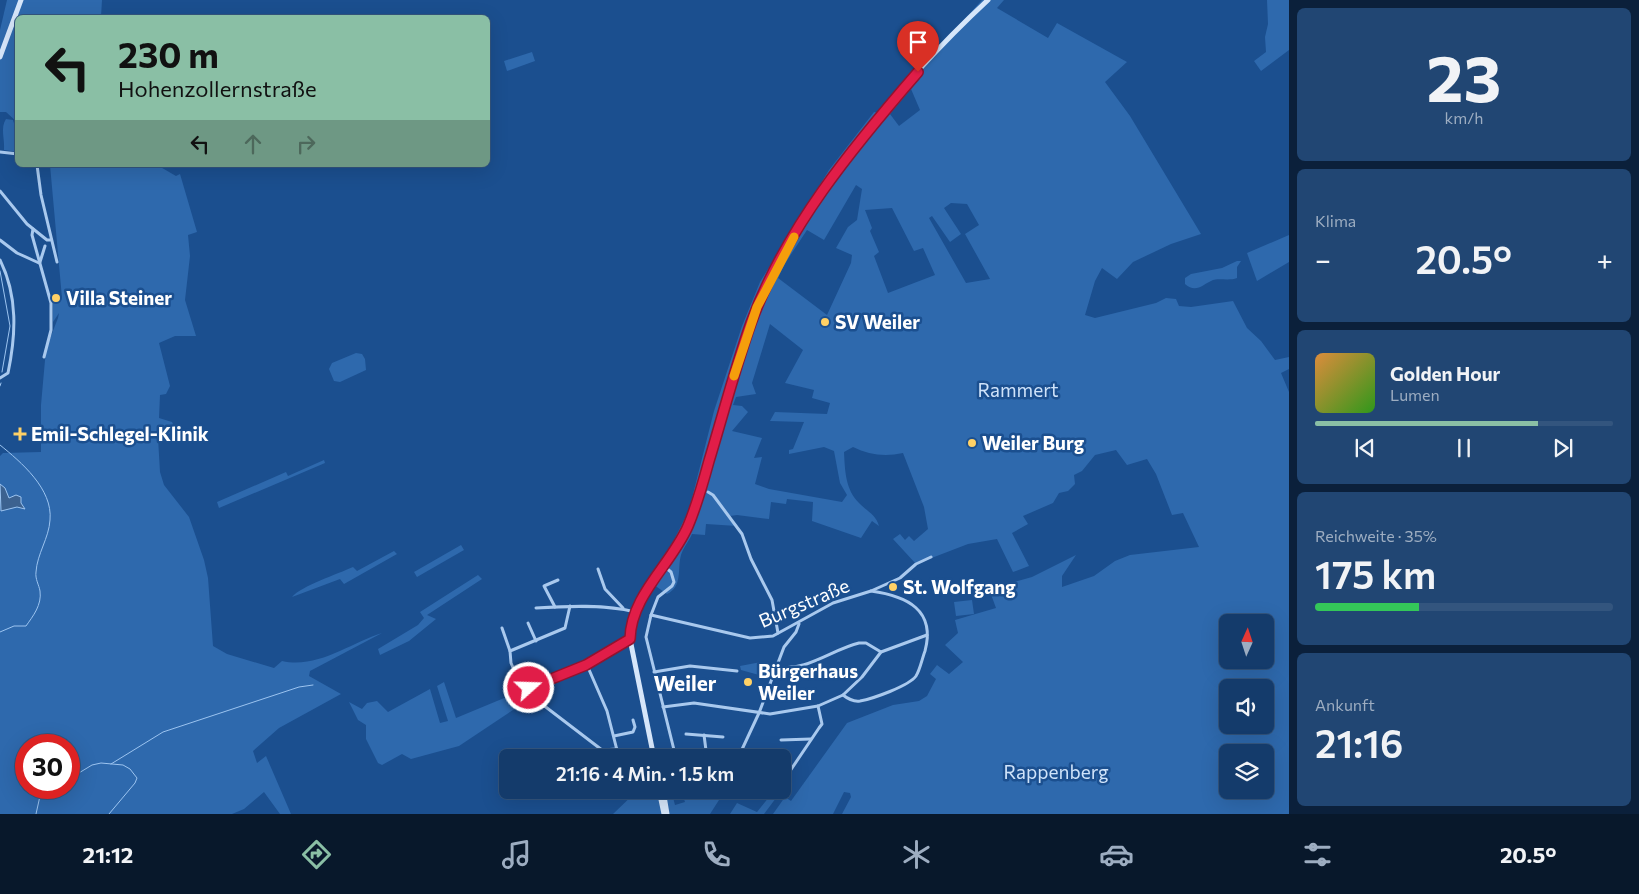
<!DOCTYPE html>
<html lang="de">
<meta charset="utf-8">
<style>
:root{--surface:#143b6b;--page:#214673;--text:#f1f3f6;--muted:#9dadc1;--line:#33557e;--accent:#8abfa5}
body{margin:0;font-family:Commissioner,sans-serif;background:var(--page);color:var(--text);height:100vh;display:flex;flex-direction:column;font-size:19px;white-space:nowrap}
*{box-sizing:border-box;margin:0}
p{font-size:16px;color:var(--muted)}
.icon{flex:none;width:28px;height:28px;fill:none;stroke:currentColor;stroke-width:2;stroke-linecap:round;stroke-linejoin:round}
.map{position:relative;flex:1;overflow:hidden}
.panel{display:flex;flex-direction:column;gap:8px;padding:8px;background:#0b203b;width:350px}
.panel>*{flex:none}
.banner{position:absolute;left:15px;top:15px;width:475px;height:152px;border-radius:8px;box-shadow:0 5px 20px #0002,0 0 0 1px var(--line);background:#8abfa5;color:#111;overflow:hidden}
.needle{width:32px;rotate:3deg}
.buttons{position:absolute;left:1219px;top:614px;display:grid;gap:10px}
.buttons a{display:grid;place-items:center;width:55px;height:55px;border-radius:8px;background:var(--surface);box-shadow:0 5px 20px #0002,0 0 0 1px var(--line);font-size:25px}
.speed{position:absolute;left:15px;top:734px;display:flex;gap:10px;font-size:25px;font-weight:700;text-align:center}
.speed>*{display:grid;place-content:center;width:65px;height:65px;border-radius:50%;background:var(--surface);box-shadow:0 5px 20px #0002,0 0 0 1px var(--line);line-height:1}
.speed .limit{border:8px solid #d22;background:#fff;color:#111}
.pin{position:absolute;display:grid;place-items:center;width:42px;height:42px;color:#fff;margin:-51px -21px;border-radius:50% 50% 50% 0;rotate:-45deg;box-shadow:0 0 5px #0007}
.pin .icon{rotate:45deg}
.me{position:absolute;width:55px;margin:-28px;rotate:70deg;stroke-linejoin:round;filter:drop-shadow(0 0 4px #0008)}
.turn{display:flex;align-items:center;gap:18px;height:105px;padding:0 20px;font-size:22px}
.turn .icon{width:65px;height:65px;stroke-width:2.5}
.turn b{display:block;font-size:35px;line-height:42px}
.lanes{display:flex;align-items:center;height:48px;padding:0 20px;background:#0003;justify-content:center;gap:25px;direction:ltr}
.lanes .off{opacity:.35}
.big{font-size:38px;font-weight:600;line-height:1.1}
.panel .tile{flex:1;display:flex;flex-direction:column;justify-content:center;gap:8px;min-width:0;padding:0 18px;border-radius:8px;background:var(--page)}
.panel .dial{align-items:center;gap:0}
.dial b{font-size:65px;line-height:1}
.song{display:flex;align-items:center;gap:15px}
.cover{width:60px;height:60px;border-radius:8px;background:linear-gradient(135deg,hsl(30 70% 55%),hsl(110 70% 35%))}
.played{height:5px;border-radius:2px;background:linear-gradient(90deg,var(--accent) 75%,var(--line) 75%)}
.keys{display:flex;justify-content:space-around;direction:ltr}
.heat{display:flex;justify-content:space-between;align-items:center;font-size:28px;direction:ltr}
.charge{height:8px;border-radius:4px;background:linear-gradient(90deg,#34c759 35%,var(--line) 0)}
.trip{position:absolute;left:499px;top:749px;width:292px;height:50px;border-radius:8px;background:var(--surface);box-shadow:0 5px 20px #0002,0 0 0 1px var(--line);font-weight:600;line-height:50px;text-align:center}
.dock{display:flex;height:80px;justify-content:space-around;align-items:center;background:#08182b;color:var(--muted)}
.dock .icon{width:35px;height:35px}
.dock .on{color:var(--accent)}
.dock b{font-size:22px;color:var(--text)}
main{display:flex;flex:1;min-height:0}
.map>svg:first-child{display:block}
</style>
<main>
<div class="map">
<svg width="1289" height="814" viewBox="0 0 1289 814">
<rect width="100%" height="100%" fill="#1b4f8f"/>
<g fill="#2e69ad" fill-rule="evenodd">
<path d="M7 0H102L101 17 18 18 17 122 6 112H0V30Z"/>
<path d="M982 0H1004L997 8 1048 38 1057 23 1127 62 1105 82 1130 116 1201 234 1171 244 1133 262 1117 279 1102 268 1095 281 1085 315 1095 318 1156 303 1166 298 1176 299 1179 306 1191 307 1233 301 1247 328 1261 341 1275 360 1289 357V369L1281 373 1289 392V814H842L851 797 850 793 844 792 833 814H773L785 797 791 801 847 723 893 705 919 701 927 696 936 679 930 674 937 665 949 674 963 662 945 645 958 633 955 620 996 608 989 589 1032 577 1076 555 1062 576V587L1094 576 1115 561 1130 555 1199 547 1183 513 1172 515 1156 474 1147 459 1127 465 1116 450 1095 455 1082 471 1074 475 1075 484 1068 491 1059 493 1053 503 1023 516 1028 524 1012 533 1029 566 1013 572 997 539 968 544 916 564 893 539 900 534 905 540 909 536 914 541 928 529 924 507 903 453C885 457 869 455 853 447L844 452C845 470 845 489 859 503 868 512 876 515 879 526L872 521 861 538 812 521 813 502 787 499 786 504 771 502 769 519 737 515 730 516 737 526 706 524 705 535 692 534C689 541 683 548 681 555 677 569 683 586 667 594L647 580 672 544 689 510 714 411 742 326 760 282 829 170 874 112 879 113ZM911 89 920 110 899 126 890 114ZM856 185 862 189 857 220 848 227 836 248 852 255 851 263 827 315 778 278 784 265 807 230 824 240ZM951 203 967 204 979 225 965 234 990 279 966 283 929 218 932 216 950 242 961 234 944 208ZM892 208 914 251 923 248 935 275 888 293 874 256 879 252 870 231 872 228 865 210ZM770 324 803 350 785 383 814 390 812 398 830 403 827 414 775 412 770 421 804 422 793 449 789 450V454L824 447 834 451 840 483 847 495 842 502 769 489 755 484 762 457 754 458 762 438 732 431 748 412 742 406 733 405 736 397 756 394 752 383ZM1228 622H1265V660H1228ZM1228 688H1265V725H1228ZM1228 752H1265V790H1228Z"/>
<path d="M1267 0H1289V50L1261 71 1254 61 1266 52 1265 37 1268 24Z"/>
<path d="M532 52 535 61 507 71 504 61Z"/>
<path d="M6 119 13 120 17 133V152L4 150C5 139 0 128 6 119Z"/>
<path d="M50 165H157L176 176 180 174 197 232 188 235 190 256 185 300 196 336H175L159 343 170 386 166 394 160 395 159 418 172 422 176 431 158 438 160 472 164 485 189 517 204 560 208 578 213 646 227 654 274 668 282 661C318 669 350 643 382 633L310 671 309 676 341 694 279 728 253 751 257 763 266 756 291 814H280L264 792 244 809 232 814H0V456L3 453 41 452V405L46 349 58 318 59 313 53 322V303L62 298ZM26 745H69V788H26Z"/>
<path d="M1289 235V262L1257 281 1247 253Z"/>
<path d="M1237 261H1241L1237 267V278C1230 281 1218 278 1213 280 1203 284 1196 294 1185 284V278L1191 274 1222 268Z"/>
<path d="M356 353 362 354 365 359 366 370 340 382 334 381 329 369 332 363Z"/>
<path d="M324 460 325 463 219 508 217 502 286 472 288 476Z"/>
<path d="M461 545 464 550 417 577 414 572Z"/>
<path d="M394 551 397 554 344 584 340 579 292 597C301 586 338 574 353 567L357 571Z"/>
<path d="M478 575 482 579 427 615 436 619 409 641 380 655 378 649 418 625 424 618 420 612Z"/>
<path d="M972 600 974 614 956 616 954 602Z"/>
<path d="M761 662 765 667 767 665 772 670 770 677 761 676V672L759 675 741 670 740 666Z"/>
<path d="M444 682 456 718 509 696 516 708 459 746 411 759 402 754 382 765 378 763 366 739V725L358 720 349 702 362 709 367 703 377 701 388 712 430 689 440 723 448 721 437 686Z"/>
<path d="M638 790H671L675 805 685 802 681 790H684L687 799 719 800 710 814H613Z"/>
<path d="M774 791 779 794 764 814H730L737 803 757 812Z"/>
</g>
<path fill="#3c6290" stroke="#9cc4f0" d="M0 484 5 488 9 498 16 495 21 497V503L25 509 17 507 1 511Z"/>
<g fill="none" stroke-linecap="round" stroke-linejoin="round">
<g stroke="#9cc4f0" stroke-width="1">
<path d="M0 271 10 326 2 372"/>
<path d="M0 386 1 383"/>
<path d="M0 445C21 462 53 489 50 520 49 538 37 554 36 572 35 579 39 585 40 591 42 605 33 616 26 626H14L0 632"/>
<path d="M111 764 163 732 299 687 313 685"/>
<path d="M69 779 92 765 101 763 123 765 130 769 137 778 135 783 109 814"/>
<path d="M36 814 40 796 50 788"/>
</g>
<g stroke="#a9c9ee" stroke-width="3">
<path d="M0 152 18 154"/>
<path d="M37 165 41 195 57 262"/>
<path d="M0 191 27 224 47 240H50"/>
<path d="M33 229 32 235 51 303V330L44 357"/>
<path d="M0 240 17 253 39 263"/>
<path d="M0 260C18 296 16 335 8 373L0 378"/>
<path d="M40 262 45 246"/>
<path d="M708 492 713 495 742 534 751 559 772 600 778 633"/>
<path d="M665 567 671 572 674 582 672 586 658 597 651 615 646 637 676 758"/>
<path d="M598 569 605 589 623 608"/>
<path d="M570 606 565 628 510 651 511 663 523 690 587 665 629 639"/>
<path d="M555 607 544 586 558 580"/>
<path d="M536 608C566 606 607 604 635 612"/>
<path d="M651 615 750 638 773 636 833 603 871 591 900 578 916 564 931 557"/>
<path d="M528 623 536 641"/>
<path d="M502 628 510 651"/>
<path d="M587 665 607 711 619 758"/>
<path d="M777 667C806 672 833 649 859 643H866L881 652"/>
<path d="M654 672 690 666 737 671"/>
<path d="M529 688 534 698 602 750 617 749"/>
<path d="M843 695C848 699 853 702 860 701 872 699 909 686 916 676 920 670 922 659 925 651 936 610 907 596 871 591"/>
<path d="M663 707 694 703 770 714 818 706 843 695 862 677 881 652 927 635"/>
<path d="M686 734 723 737"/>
<path d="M704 735 707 758"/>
<path d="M614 736 633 732 635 727 633 720"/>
<path d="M781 740 811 739"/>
<path d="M738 758 759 713 784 647 796 632 799 624"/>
<path d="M782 778 788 774 819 728 822 724 818 706"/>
</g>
<g stroke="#d6e6fa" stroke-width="5">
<path d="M0 57 21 0"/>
<path d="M654 758 630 639C631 608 648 590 665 567 674 554 681 540 688 526 716 455 728 377 758 306 803 199 903 79 988 0"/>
<path d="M659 790 664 814"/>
<path d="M663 790 667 814"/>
</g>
</g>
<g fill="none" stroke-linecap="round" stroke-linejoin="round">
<g stroke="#92132f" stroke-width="12">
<path id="route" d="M529 688 586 665 630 639C631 595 671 565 688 526 697 505 703 483 709 461 723 415 735 368 751 323 785 229 853 147 918 72"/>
</g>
<use href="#route" stroke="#e11d48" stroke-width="9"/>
<path stroke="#f59e0b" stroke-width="9" d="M734 376 757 307 794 237"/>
</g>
<g fill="#ffd166" stroke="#1b4f8f" stroke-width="2">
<circle cx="56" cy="298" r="5"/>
<circle cx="825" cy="322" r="5"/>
<path d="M17.5 426.5h5v5h5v5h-5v5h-5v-5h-5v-5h5z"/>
<circle cx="972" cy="443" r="5"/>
<circle cx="893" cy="587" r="5"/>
<circle cx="748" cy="682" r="5"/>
</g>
<g text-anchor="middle" stroke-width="5" stroke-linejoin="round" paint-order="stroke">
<g font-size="19" font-weight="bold" fill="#fff" stroke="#1b4f8f" text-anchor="start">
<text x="66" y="305">Villa Steiner</text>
<text x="835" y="329">SV Weiler</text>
<text x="31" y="441">Emil-Schlegel-Klinik</text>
<text x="982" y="450">Weiler Burg</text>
<text x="903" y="594">St. Wolfgang</text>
<text x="758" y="678">Bürgerhaus<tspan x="758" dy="22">Weiler</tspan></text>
</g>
<g font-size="19" fill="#cfe3fa" stroke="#1b4f8f">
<text x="1018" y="397">Rammert</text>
<text x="1056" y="779">Rappenberg</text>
</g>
<g font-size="19" fill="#fff" stroke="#1b4f8f">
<text transform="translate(804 603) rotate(-23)" y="7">Burgstraße</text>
</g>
<g font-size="21" font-weight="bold" fill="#fff" stroke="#1b4f8f">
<text x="685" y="691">Weiler</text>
</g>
</g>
</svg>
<div class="buttons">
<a><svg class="needle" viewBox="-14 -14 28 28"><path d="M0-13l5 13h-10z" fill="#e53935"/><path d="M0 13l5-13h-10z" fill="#9dadc1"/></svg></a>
<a><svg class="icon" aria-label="sound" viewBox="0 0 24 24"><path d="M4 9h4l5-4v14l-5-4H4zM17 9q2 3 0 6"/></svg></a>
<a><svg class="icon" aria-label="layers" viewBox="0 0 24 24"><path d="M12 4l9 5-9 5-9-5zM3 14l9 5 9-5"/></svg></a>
</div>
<div class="speed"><div class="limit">30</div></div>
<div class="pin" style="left:918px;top:72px;background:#d93025"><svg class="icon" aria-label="arrive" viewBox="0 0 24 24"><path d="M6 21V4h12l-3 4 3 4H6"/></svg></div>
<svg class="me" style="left:529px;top:688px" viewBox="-20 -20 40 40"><circle r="17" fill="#e11d48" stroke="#fff" stroke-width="3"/><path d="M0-11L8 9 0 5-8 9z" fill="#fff"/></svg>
<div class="trip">21:16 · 4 Min. · 1.5 km</div>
<div class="banner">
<div class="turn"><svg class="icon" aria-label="left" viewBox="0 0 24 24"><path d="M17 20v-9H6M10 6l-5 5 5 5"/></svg><div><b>230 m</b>Hohenzollernstraße</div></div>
<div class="lanes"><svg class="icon" aria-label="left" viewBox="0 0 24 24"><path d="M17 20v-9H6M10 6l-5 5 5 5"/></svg><svg class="icon off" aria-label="ahead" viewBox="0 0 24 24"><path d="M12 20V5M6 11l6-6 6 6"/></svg><svg class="icon off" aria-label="right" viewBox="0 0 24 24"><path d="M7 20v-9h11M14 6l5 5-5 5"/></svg></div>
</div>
</div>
<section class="panel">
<div class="tile dial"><b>23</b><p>km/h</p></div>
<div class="tile"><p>Klima</p>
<div class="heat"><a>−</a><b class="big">20.5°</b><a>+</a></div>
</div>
<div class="tile">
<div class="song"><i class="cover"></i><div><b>Golden Hour</b><p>Lumen</p></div></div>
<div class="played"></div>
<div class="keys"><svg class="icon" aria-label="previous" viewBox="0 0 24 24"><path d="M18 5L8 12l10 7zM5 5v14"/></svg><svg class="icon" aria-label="pause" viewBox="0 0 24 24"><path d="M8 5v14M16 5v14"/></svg><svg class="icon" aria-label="next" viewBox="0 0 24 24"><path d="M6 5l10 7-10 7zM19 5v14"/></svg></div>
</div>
<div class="tile"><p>Reichweite · 35%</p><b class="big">175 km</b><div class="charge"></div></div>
<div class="tile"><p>Ankunft</p><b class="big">21:16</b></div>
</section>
</main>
<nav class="dock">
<b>21:12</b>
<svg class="icon on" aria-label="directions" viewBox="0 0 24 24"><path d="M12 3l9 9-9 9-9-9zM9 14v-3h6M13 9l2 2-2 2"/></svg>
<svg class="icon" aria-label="music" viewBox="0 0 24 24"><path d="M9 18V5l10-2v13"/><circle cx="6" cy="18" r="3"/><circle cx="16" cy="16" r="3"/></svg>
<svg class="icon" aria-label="phone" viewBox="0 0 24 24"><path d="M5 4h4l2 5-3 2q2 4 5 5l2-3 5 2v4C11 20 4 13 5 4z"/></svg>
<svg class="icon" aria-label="climate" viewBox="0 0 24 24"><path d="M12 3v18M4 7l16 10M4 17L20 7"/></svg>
<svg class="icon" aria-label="car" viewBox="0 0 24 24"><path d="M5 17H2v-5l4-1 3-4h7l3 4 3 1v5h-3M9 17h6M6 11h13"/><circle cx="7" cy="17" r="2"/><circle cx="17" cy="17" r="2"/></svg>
<svg class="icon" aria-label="filters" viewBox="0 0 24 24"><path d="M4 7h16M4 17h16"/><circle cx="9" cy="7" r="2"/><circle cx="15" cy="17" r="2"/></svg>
<b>20.5°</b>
</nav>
